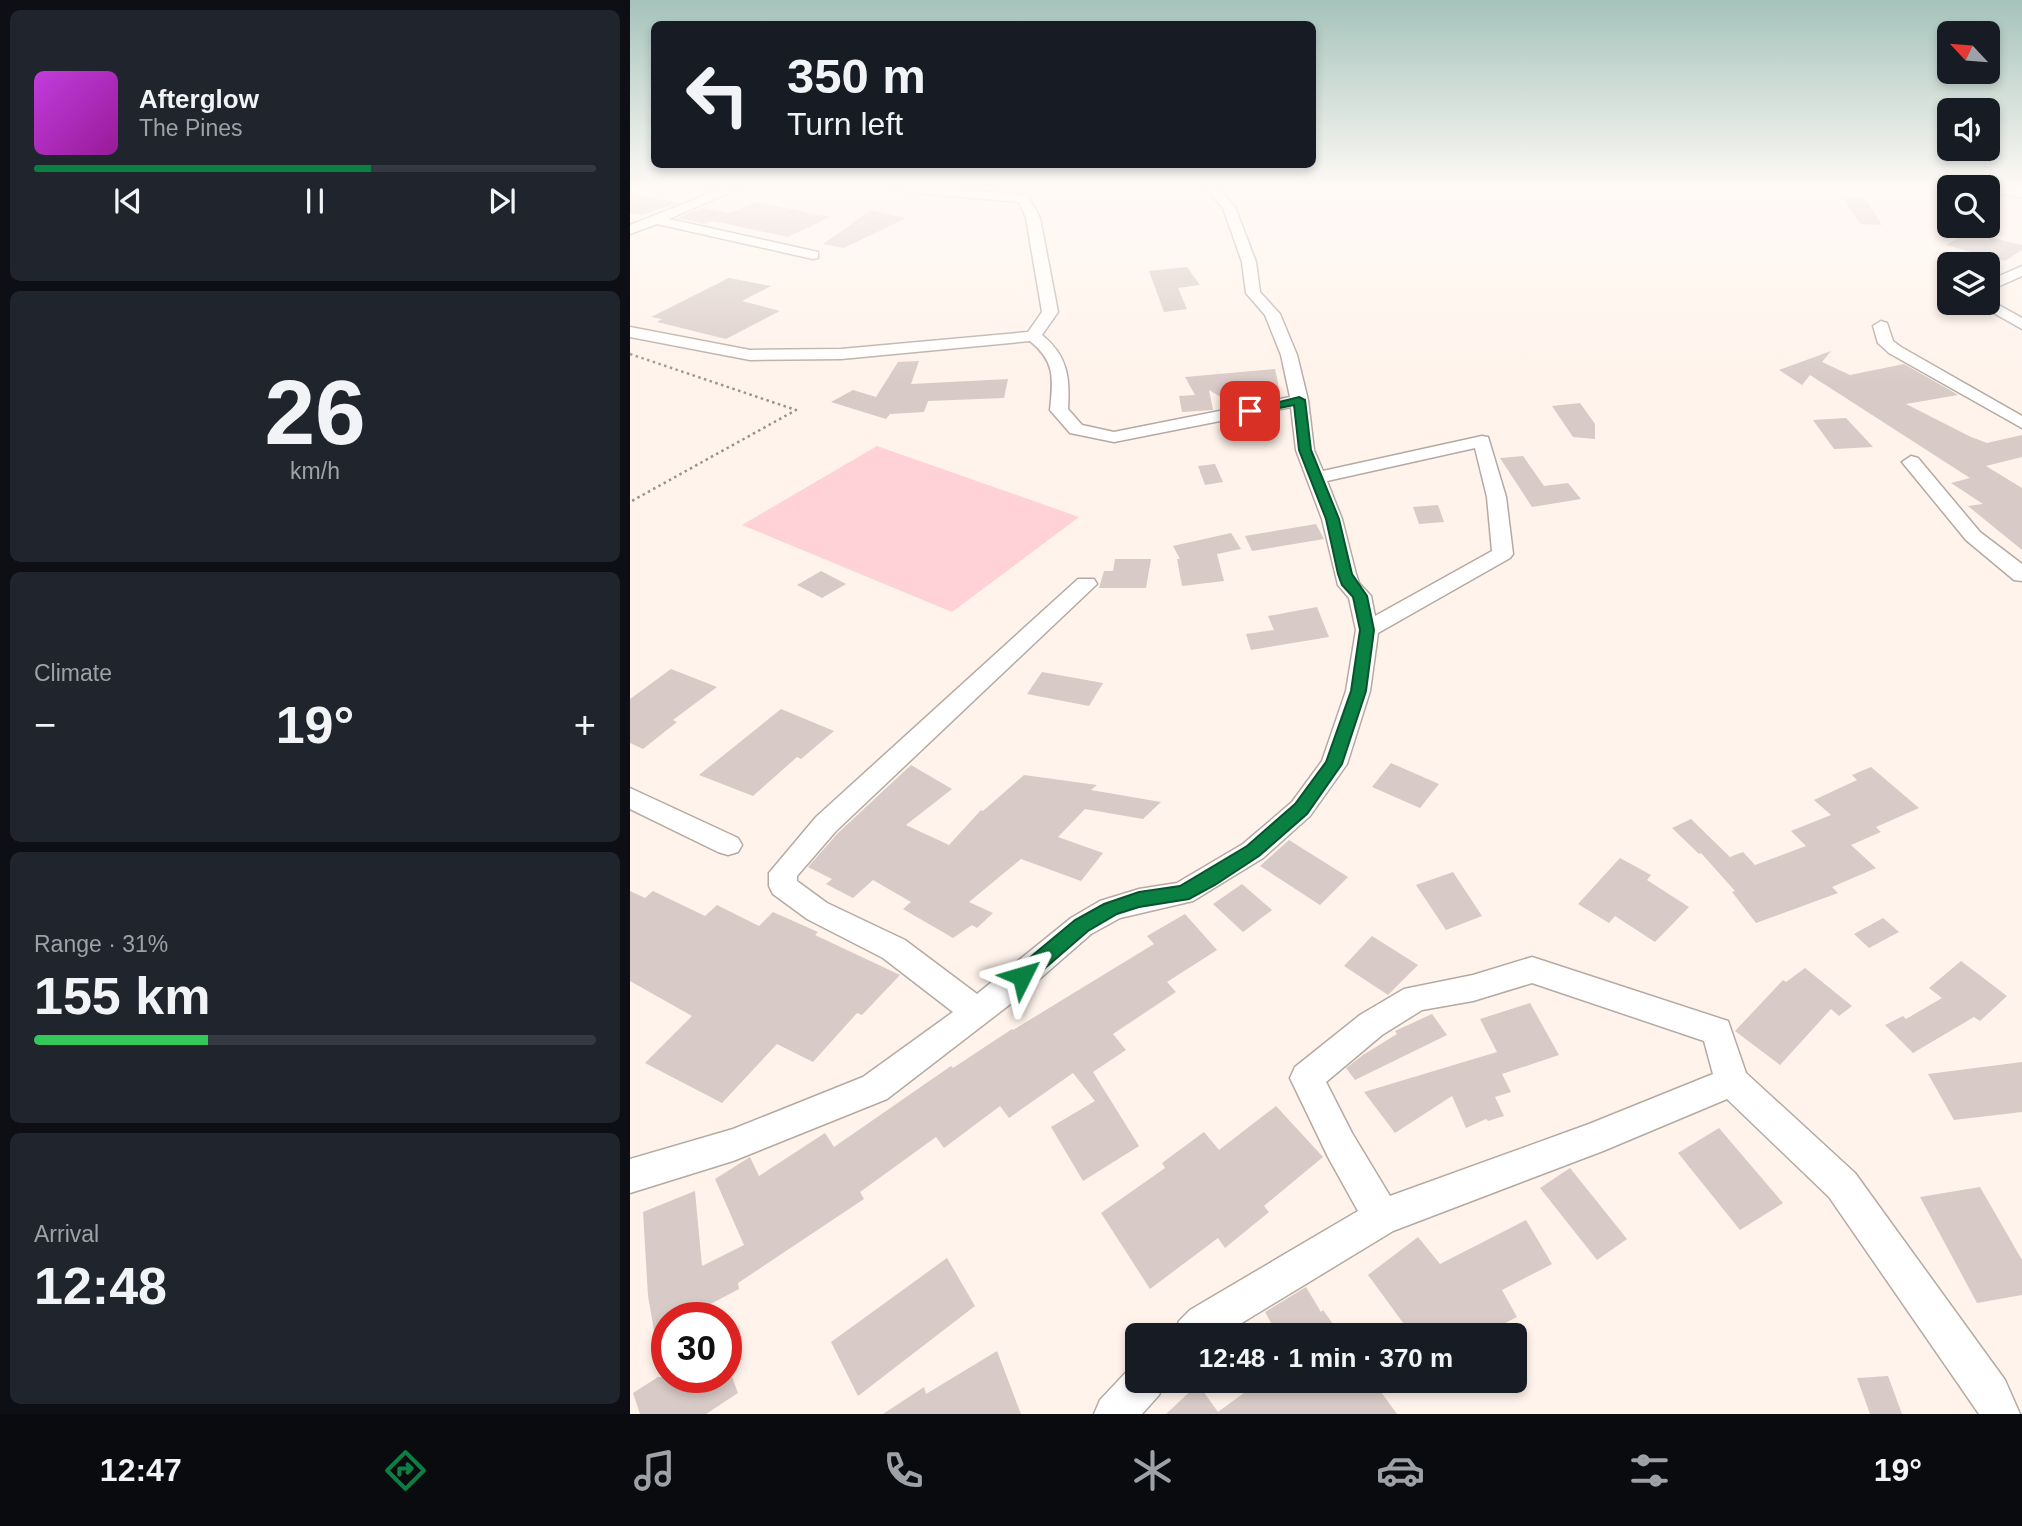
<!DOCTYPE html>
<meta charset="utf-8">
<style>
:root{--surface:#171b24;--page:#20242c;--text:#f1f3f6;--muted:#9ea1a6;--line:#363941;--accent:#0b8043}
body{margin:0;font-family:Helvetica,sans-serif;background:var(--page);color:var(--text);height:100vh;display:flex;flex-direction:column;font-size:26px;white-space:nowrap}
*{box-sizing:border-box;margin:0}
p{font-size:23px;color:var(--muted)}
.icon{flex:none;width:38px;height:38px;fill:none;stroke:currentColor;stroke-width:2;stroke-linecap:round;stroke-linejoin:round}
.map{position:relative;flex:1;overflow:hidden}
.drawer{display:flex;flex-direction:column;gap:10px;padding:10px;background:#0d0f14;width:630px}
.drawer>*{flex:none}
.guide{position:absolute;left:21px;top:21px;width:665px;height:147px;border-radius:10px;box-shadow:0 4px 10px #0003;background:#171b24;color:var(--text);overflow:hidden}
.needle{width:46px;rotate:296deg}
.fabs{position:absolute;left:1307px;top:21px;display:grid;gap:14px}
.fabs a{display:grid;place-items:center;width:63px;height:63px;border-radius:10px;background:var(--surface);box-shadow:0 4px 10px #0003;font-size:35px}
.speed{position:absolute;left:21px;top:1302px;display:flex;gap:14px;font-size:35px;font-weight:700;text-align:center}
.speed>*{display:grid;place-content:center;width:91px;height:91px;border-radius:50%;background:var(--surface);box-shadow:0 4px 10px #0003;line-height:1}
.speed .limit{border:10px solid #d22;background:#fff;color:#111}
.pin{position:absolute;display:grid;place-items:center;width:60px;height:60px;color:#fff;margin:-30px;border-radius:14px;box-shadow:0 4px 10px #0006}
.me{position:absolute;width:77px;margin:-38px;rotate:50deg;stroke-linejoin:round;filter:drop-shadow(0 0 5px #0008)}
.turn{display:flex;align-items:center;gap:24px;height:147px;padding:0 21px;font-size:32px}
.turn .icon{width:91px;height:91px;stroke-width:2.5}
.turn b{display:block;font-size:49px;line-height:60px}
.big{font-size:52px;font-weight:600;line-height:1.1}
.drawer .card{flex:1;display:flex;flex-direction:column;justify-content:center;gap:10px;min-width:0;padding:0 24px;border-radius:10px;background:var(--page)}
.drawer .dial{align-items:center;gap:0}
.dial b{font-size:91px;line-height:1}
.song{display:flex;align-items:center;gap:21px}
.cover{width:84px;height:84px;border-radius:10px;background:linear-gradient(135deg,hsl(290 70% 55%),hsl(300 70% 35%))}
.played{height:7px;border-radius:4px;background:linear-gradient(90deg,var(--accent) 60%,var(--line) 60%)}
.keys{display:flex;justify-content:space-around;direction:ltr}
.heat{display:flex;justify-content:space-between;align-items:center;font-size:38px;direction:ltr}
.charge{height:10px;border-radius:5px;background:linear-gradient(90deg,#34c759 31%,var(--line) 0)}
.trip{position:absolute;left:495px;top:1323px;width:402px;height:70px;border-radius:10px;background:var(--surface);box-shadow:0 4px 10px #0003;font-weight:600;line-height:70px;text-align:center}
.menu{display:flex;height:112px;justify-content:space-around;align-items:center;background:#090b0e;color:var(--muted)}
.menu .icon{width:49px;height:49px}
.menu .on{color:var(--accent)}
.menu b{font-size:32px;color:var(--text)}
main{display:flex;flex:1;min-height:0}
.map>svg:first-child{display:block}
</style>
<main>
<section class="drawer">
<div class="card">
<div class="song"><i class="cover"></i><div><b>Afterglow</b><p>The Pines</p></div></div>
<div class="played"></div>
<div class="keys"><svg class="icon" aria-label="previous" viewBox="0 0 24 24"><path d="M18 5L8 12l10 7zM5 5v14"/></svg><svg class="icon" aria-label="pause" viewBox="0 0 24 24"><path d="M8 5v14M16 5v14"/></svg><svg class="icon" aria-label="next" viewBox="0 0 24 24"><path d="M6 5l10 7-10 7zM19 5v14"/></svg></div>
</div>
<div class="card dial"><b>26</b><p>km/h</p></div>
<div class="card"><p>Climate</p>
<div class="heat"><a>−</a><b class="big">19°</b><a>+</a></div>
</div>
<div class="card"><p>Range · 31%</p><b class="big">155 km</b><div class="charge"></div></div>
<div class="card"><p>Arrival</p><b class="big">12:48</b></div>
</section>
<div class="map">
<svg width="1392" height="1414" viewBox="0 0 1392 1414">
<rect width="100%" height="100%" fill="#fff3eb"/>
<path fill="#ffd2d8" d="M247 446 449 517 322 612 112 525Z"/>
<g fill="#d8cac6">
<path d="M0 194 44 202 48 203 12 215 0 213Z"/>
<path d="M1213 198 1236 199 1252 225 1230 224Z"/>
<path d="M126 202 201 217 158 237 83 221 74 224 48 218 72 208 99 213Z"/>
<path d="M241 210 276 218 214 248 193 244Z"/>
<path d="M1346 227 1370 233 1362 238 1392 245V250L1375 261 1316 245Z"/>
<path d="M557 267 570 285 548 288 557 309 534 312 519 271Z"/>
<path d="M99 278 141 286 112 301 150 311 96 339 27 322 32 319 21 317Z"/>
<path d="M1201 351 1192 362 1220 375 1274 364 1325 393 1328 395 1276 404 1341 437 1357 443 1392 435V457L1356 466 1392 488V550L1338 506 1353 504 1321 483 1340 478 1180 375 1172 385 1149 370Z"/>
<path d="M289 361 281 384 378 379 374 398 298 401 294 412 260 414 256 419 201 402 223 390 246 397 268 362Z"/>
<path d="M645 369 649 388 604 405 579 390 583 410 552 412 549 396 565 395 555 377Z"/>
<path d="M950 403 965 424V439L943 437 922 406Z"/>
<path d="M1216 418 1243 447 1204 449 1183 420Z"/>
<path d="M893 456 914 486 938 483 951 499 902 507 870 458Z"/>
<path d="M585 464 593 482 575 485 568 466Z"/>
<path d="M808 505 814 522 789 524 783 507Z"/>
<path d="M686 524 694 539 622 551 615 536Z"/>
<path d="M601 533 611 549 587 554 594 581 552 586 547 559H550L543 546Z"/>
<path d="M485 559H521L516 588H469L474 571H483Z"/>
<path d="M191 571 216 584 192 598 167 585Z"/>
<path d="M687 607 699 637 621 650 616 634 644 630 638 616Z"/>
<path d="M41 669 87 687 43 720 47 722 13 749 0 743V699Z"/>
<path d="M412 672 473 683 459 706 397 694Z"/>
<path d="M151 709 204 731 171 759 167 757 123 796 69 775Z"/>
<path d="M761 763 809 784 790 808 742 787Z"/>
<path d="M281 765 322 789 276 825 319 845 351 810 353 811 394 775 467 785 461 790 531 802 513 819 455 809 428 837 473 853 451 881 391 859 339 902 363 913 347 928 342 925 323 938 273 909 281 902 243 880 223 898 196 884 202 879 178 867 208 833Z"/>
<path d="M1241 767 1289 808 1246 827 1251 832 1221 845 1246 868 1202 887 1208 893 1126 923 1102 892 1105 891 1071 853 1069 854 1042 828 1061 819 1100 857 1113 852 1125 865 1176 846 1161 831 1201 815 1184 800 1227 780 1222 775Z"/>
<path d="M659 840 718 877 690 905 630 866Z"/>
<path d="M990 858 1021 875 1017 880 1059 907 1025 942 985 916 979 923 948 904Z"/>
<path d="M823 872 852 916 816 930 786 885Z"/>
<path d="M612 884 642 910 613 932 583 904Z"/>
<path d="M0 891 15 898 23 891 75 916 87 905 129 926 143 912 188 932 185 935 270 975 232 1015 227 1013 183 1062 147 1044 92 1103 15 1063 62 1016 0 981Z"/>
<path d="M555 914 587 950 537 982 546 992 483 1034 496 1050 463 1072 509 1146 453 1181 421 1127 465 1101 443 1073 379 1118 370 1106 314 1148 306 1137 230 1192 234 1199 108 1283 109 1289 54 1318H37V1352L28 1353 18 1296 13 1212 65 1191 72 1266 114 1245 85 1179 120 1157 129 1176 195 1133 204 1147 321 1066 323 1068 382 1029 383 1030 524 944 517 936Z"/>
<path d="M1253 918 1269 932 1239 948 1224 934Z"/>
<path d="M742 936 788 965 758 995 714 966Z"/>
<path d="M1331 961 1377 996 1350 1021 1344 1017 1283 1053 1255 1025 1273 1016 1276 1019 1312 998 1299 988Z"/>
<path d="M1175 968 1222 1006 1209 1016 1201 1009 1150 1065 1105 1031 1153 980 1156 982Z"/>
<path d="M900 1003 929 1055 872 1074 881 1092 865 1097 874 1116 858 1121 856 1119 836 1128 822 1096 765 1133 734 1092 867 1052 850 1019Z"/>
<path d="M802 1014 817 1035 725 1080 716 1068 733 1055 767 1034 765 1031Z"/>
<path d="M1392 1062V1112L1324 1120 1298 1074Z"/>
<path d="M646 1106 693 1157 634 1206 639 1212 595 1248 588 1238 520 1289 471 1213 535 1168 532 1163 574 1132 589 1150Z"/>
<path d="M1089 1128 1153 1203 1110 1230 1048 1153Z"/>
<path d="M940 1168 997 1239 967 1260 910 1188Z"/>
<path d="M1350 1187 1392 1260V1295L1347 1303 1290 1197Z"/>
<path d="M896 1220 922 1264 872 1290 887 1317 852 1335H782L738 1275 788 1237 810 1264Z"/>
<path d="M317 1258 345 1306 228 1396 201 1342Z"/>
<path d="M676 1287 691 1312 693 1310 711 1335H648L635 1312Z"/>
<path d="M367 1351 391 1414H253L294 1387 296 1394Z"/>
<path d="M1258 1376 1272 1414H1240L1227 1378Z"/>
<path d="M28 1377H102L108 1393 76 1414H10L3 1393Z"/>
<path d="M630 1381H743L767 1414H536L568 1384 588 1412Z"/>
</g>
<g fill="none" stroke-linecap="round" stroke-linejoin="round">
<g stroke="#b5aaa3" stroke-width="3">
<g id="minor">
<path d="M96 187H112L39 219 188 252V258L183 259 27 224 0 234V225Z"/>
<path d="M261 187H303L398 196 410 218 428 312 412 335C438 356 440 378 438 409L452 425 484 432 660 397 651 355 635 315 616 293 612 262 593 208 574 187H587L605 207 626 262 630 292 650 314 667 355 678 400 684 450 693 471 852 436 858 437 876 497 883 554 880 558 748 633 740 691 717 764 680 816 633 858 563 901 490 918 461 934 383 1002 257 1099 103 1161 0 1193V1159L103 1129 233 1077 323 1012 253 958 177 919 143 894 139 886V873L186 817 448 579H464L467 584 206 831 167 876V881L197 903 275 940 347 994 441 918 470 901 509 889 547 883 613 844 662 802 692 761 716 691 726 630 719 598 708 585 692 519 666 450 661 407 484 442 440 433 420 410C423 379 426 362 400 341L211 359 120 360 0 337V327L120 350 211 349 398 332 412 312 396 218 389 202 267 191ZM845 448 857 497 862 551 745 616 741 596 729 583 726 574 712 519 697 481Z"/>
<path d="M1352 187 1392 189V197L1358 192V187Z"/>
<path d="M1392 266V276L1358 291V281Z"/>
<path d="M1358 299 1392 318V329L1346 303H1358Z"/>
<path d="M1251 321 1257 323 1263 341 1271 347 1392 416V428L1259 353 1248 343 1243 326Z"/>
<path d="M1281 456 1288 458 1350 532 1392 564V581L1384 580 1336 540 1272 462Z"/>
<path d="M0 788 108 838 112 845 108 852 98 855 88 852 0 809Z"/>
<path d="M902 957 1098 1021 1116 1073 1225 1173 1375 1380 1390 1414H1349L1199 1197 1097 1099 973 1151 763 1231 592 1335H544L549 1321 560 1310 728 1211 698 1157 660 1078 665 1067 730 1015 774 989 843 975ZM902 983 1074 1041 1083 1074 959 1124 760 1196 722 1133 696 1082 752 1035 792 1010 843 1001Z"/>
<path d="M508 1364V1381H535L529 1395 512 1414H464L470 1400 501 1367Z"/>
</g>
</g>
<path stroke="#99918b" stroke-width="2.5" stroke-dasharray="2.5 3.5" stroke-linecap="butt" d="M0 354 166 410 0 502"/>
<use href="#minor" fill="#fff" fill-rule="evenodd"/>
</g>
<linearGradient id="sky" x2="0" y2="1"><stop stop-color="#a5c3bb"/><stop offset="0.49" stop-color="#fffaf6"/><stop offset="1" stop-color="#fffaf6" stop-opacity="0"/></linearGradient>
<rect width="1392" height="385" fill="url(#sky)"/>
<path fill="#0b8043" stroke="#07532c" stroke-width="2" d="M669 397 675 400 681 450 709 519 722 574 737 596 744 630 736 691 712 764 677 814 629 856 585 885 559 899 509 907 487 914 458 931 399 982 392 985 385 982 382 976 385 970 445 920 474 904 509 892 550 886 617 846 665 804 696 762 721 691 730 630 723 597 712 585 708 574 696 519 669 450 664 405 620 414 614 411Z"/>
</svg>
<div class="fabs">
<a><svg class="needle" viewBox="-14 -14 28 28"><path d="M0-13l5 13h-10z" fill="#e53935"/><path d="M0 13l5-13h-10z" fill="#9ea1a6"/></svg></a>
<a><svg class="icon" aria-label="sound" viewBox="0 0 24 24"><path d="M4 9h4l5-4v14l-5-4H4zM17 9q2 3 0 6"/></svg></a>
<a><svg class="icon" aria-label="search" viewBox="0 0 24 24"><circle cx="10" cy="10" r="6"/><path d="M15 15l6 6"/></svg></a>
<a><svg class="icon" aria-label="layers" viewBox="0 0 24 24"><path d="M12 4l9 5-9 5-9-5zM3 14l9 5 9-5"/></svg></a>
</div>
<div class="speed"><div class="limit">30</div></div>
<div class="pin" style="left:620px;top:411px;background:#d93025"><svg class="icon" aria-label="arrive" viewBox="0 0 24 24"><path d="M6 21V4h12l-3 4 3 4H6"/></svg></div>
<svg class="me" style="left:392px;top:976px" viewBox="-20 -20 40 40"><path d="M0-17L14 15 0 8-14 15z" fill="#0b8043" stroke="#fff" stroke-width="4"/></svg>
<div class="trip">12:48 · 1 min · 370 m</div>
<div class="guide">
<div class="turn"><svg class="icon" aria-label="left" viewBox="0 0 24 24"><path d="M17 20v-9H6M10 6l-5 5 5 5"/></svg><div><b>350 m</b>Turn left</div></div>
</div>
</div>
</main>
<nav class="menu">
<b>12:47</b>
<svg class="icon on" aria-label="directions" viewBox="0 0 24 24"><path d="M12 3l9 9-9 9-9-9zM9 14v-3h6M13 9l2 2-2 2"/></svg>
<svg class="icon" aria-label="music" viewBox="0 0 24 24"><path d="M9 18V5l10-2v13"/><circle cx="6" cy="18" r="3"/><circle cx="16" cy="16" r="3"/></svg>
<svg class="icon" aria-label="phone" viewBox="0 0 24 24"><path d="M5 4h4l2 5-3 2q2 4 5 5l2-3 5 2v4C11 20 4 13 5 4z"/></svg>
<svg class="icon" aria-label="climate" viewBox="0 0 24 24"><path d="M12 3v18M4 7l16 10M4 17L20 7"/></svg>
<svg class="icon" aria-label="car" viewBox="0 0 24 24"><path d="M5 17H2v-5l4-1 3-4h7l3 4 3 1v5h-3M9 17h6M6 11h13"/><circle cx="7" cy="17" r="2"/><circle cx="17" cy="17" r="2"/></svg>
<svg class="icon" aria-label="filters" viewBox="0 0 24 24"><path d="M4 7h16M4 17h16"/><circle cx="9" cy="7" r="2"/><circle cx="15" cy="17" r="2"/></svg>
<b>19°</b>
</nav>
